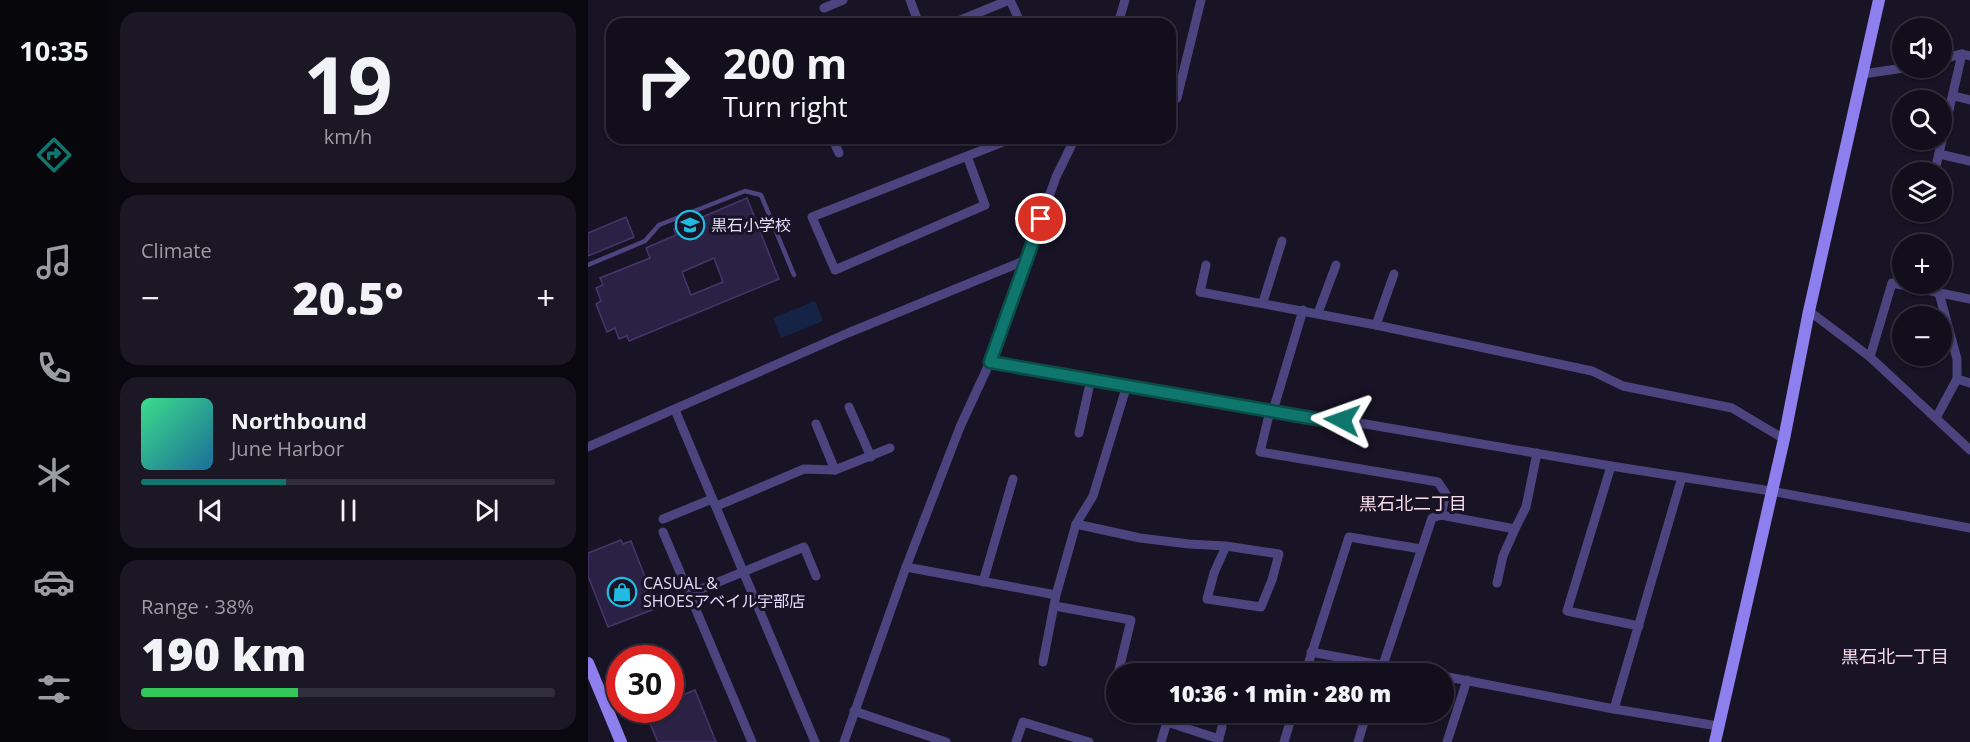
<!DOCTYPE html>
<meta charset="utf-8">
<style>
:root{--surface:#120e1c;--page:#1b1725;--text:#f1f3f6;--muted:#9c9ca3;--line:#312e3b;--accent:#0f766e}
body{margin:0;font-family:"Open Sans","Noto Sans JP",sans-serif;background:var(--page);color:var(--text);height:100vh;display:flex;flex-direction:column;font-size:22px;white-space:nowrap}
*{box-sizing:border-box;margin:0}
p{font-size:20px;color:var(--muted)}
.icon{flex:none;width:33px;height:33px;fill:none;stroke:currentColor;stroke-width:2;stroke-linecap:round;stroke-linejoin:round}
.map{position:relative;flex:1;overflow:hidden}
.sheet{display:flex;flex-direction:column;gap:12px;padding:12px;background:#0a080f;width:480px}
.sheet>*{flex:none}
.top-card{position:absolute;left:18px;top:18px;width:570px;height:126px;border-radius:18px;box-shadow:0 2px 4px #0004,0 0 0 2px var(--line);background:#120e1c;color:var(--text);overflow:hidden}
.tools{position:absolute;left:1304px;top:18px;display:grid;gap:12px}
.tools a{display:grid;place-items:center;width:60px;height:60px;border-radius:50%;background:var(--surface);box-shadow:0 2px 4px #0004,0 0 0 2px var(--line);font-size:30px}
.speed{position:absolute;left:18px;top:645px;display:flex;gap:12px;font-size:30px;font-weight:700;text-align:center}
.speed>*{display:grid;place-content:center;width:78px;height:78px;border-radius:50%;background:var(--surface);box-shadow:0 2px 4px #0004,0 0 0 2px var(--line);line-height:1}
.speed .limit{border:9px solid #d22;background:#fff;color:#111}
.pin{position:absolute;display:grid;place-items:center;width:51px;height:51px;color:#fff;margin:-26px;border:3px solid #fff;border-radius:50%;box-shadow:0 2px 6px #0007}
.me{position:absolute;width:66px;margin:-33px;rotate:274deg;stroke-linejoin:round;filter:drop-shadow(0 0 4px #0008)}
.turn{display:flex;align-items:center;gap:21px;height:126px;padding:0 18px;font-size:27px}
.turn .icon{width:78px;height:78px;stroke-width:2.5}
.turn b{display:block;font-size:42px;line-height:51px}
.big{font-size:45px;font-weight:800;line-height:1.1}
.sheet .widget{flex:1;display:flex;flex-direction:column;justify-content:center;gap:9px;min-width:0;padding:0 21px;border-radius:18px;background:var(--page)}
.sheet .dial{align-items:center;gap:0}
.dial b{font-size:78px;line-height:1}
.song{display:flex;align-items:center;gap:18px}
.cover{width:72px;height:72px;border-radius:9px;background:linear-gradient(135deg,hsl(150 70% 55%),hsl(200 70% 35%))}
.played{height:6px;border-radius:3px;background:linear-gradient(90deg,var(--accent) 35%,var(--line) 35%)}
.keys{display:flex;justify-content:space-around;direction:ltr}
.heat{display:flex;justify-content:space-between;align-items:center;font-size:33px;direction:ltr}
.charge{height:9px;border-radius:4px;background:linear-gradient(90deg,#34c759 38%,var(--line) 0)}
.trip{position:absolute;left:518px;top:663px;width:348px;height:60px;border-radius:30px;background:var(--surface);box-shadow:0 2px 4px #0004,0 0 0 2px var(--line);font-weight:800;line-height:60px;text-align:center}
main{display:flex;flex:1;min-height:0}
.dock{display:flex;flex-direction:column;width:108px;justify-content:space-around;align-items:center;background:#07060b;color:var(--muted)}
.dock .icon{width:42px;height:42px}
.dock .active{color:var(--accent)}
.dock b{font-size:27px;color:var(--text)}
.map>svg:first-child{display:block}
</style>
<main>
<nav class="dock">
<b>10:35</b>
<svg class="icon active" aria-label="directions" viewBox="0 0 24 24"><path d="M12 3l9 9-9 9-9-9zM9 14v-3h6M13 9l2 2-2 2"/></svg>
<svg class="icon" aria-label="music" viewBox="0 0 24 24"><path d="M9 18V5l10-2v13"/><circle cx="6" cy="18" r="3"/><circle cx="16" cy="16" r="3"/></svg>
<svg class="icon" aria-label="phone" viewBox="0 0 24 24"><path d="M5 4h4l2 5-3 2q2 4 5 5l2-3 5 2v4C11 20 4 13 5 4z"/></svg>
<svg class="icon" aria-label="climate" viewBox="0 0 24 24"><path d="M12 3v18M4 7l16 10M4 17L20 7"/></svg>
<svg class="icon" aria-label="car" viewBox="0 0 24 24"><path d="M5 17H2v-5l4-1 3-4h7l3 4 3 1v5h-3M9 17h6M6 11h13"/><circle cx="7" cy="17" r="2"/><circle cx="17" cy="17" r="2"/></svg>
<svg class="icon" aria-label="filters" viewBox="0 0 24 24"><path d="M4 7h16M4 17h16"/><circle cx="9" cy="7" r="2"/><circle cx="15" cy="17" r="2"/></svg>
</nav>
<section class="sheet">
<div class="widget dial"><b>19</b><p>km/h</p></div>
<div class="widget"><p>Climate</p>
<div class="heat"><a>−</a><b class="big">20.5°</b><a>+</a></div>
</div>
<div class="widget">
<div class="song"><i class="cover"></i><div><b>Northbound</b><p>June Harbor</p></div></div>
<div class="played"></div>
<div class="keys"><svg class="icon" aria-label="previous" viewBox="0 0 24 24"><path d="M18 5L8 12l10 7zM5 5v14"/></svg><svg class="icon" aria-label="pause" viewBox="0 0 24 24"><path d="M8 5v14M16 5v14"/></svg><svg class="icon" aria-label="next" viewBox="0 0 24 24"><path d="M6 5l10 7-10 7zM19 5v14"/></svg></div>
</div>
<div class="widget"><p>Range · 38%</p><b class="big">190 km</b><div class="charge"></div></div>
</section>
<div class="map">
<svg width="1382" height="742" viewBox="0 0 1382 742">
<rect width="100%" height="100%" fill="#181325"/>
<path fill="#152446" d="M227 301 235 321 193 338 185 318Z"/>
<g fill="#2b2144" stroke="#46366d" stroke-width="1.5" fill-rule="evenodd">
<path d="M159 198 191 279 41 341 39 336 31 339 27 328 19 332 8 304 13 301 8 288 15 285 12 278 62 258 58 248 88 235 86 229ZM126 258 135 282 103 295 94 272Z"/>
<path d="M38 217 46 237 0 256V233Z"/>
<path d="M33 540 35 544 43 541 69 608 20 627 0 576V553Z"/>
<path d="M107 690 128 742H70L56 710H82V700Z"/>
</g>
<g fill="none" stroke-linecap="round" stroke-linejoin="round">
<path stroke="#4c447e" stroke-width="4.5" d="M0 265 57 241 71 225 157 191 173 195 206 275"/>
<g stroke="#4c447e" stroke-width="9">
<path d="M322 0 331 24"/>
<path d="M422 0 433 24"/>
<path d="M236 8 255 0"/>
<path d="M363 24 421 0"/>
<path d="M530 24 537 0"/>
<path d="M1353 59 1374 54 1382 56"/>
<path d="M1275 74 1316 68"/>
<path d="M582 96 589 98 613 0"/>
<path d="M1366 96 1382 100"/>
<path d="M244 138 251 153"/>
<path d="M1351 154 1382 161"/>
<path d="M379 156 397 205 247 270 224 217 425 138"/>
<path d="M1348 166 1374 54"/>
<path d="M618 265 612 292 788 325 1004 371 1035 386 1144 408 1196 439"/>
<path d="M675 302 694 241"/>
<path d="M715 310 687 404 682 411 672 452 850 482 858 494 853 515 927 529 915 556 909 583"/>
<path d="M1221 311 1282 357 1382 450"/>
<path d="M730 313 748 265"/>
<path d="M788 325 806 274"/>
<path d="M1282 357 1304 283 1382 299"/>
<path d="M402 362 729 419 754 420 1023 466 1183 491 1382 528"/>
<path d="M1369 379 1382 383"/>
<path d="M261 407 283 457"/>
<path d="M87 410 227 742"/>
<path d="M1348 418 1369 379V359L1351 293"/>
<path d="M228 424 247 470"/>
<path d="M491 433 503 379"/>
<path d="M0 447 260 333 438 260"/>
<path d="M1023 466 979 611 1051 626"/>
<path d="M129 506 216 469 247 470 302 448"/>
<path d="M75 519 124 499"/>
<path d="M488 524 552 538 601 544 638 546 691 554 684 580 673 607 619 599 626 573 638 546"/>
<path d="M927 529 938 507 949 453"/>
<path d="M75 532 164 742"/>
<path d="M318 567 468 595"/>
<path d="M395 582 425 479"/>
<path d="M101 594 216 547 228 576"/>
<path d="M467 606 543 620 530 674"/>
<path d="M723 652 842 674"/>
<path d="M455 662 468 595 488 524 505 496 539 385"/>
<path d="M717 674 761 537 833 549"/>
<path d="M792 674 844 518 853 515"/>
<path d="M855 676 1026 709 1130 726"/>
<path d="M528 682V680"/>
<path d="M1026 709 1094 477"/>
<path d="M266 711 358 742"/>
<path d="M256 742 318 567 372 427 402 362 468 177 487 138"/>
<path d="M428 742 435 722 501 742"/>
<path d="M573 742 579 722 631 739"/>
<path d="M630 742 634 727"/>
<path d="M696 742 705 712"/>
<path d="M770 742 779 712"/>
<path d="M859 742 879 680"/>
</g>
<g stroke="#8d7fee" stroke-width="12">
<path d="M0 663 33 742"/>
<path d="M1127 742 1196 439 1221 311 1291 0"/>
</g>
</g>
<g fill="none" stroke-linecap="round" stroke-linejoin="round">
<g stroke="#0a4d48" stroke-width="15">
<path id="route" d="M453 219 402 362 729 419 754 420"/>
</g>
<use href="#route" stroke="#0f766e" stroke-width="10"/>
</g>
<defs>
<g id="school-ring" transform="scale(1.5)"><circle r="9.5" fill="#181325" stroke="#21bbe1" stroke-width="1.5"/><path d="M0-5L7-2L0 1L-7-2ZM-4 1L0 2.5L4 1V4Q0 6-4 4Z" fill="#21bbe1"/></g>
<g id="shop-ring" transform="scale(1.5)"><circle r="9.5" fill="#181325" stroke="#21bbe1" stroke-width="1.5"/><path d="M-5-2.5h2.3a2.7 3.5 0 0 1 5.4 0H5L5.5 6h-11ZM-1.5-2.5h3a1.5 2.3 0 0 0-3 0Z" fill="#21bbe1"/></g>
</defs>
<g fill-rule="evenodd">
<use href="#school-ring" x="102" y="225"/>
<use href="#shop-ring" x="34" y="592"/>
</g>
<g text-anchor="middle" stroke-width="6" stroke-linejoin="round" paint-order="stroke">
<g font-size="16" fill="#e2dcfa" stroke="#181325" text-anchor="start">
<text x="123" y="231">黒石小学校</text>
<text x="55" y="589">CASUAL &amp;<tspan x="55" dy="18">SHOESアベイル宇部店</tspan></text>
</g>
<g font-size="18" fill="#fadded" stroke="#181325">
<text x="825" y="510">黒石北二丁目</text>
<text x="1307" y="663">黒石北一丁目</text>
</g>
</g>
</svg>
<div class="tools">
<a><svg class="icon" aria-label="sound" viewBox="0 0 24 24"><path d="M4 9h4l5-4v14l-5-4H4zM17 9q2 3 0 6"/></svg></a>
<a><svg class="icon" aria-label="search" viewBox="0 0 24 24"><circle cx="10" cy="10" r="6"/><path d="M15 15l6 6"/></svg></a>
<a><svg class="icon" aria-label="layers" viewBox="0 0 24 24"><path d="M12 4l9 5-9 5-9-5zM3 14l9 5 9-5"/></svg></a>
<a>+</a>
<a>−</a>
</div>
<div class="speed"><div class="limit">30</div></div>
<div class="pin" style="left:453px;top:219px;background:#d93025"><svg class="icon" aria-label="arrive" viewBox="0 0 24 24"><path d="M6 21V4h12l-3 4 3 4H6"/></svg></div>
<svg class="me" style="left:754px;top:420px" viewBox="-20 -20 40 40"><path d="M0-17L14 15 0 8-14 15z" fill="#0f766e" stroke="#fff" stroke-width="4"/></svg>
<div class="trip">10:36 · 1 min · 280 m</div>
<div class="top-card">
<div class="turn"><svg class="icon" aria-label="right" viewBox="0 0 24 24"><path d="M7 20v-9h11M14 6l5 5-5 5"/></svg><div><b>200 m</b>Turn right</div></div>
</div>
</div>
</main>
